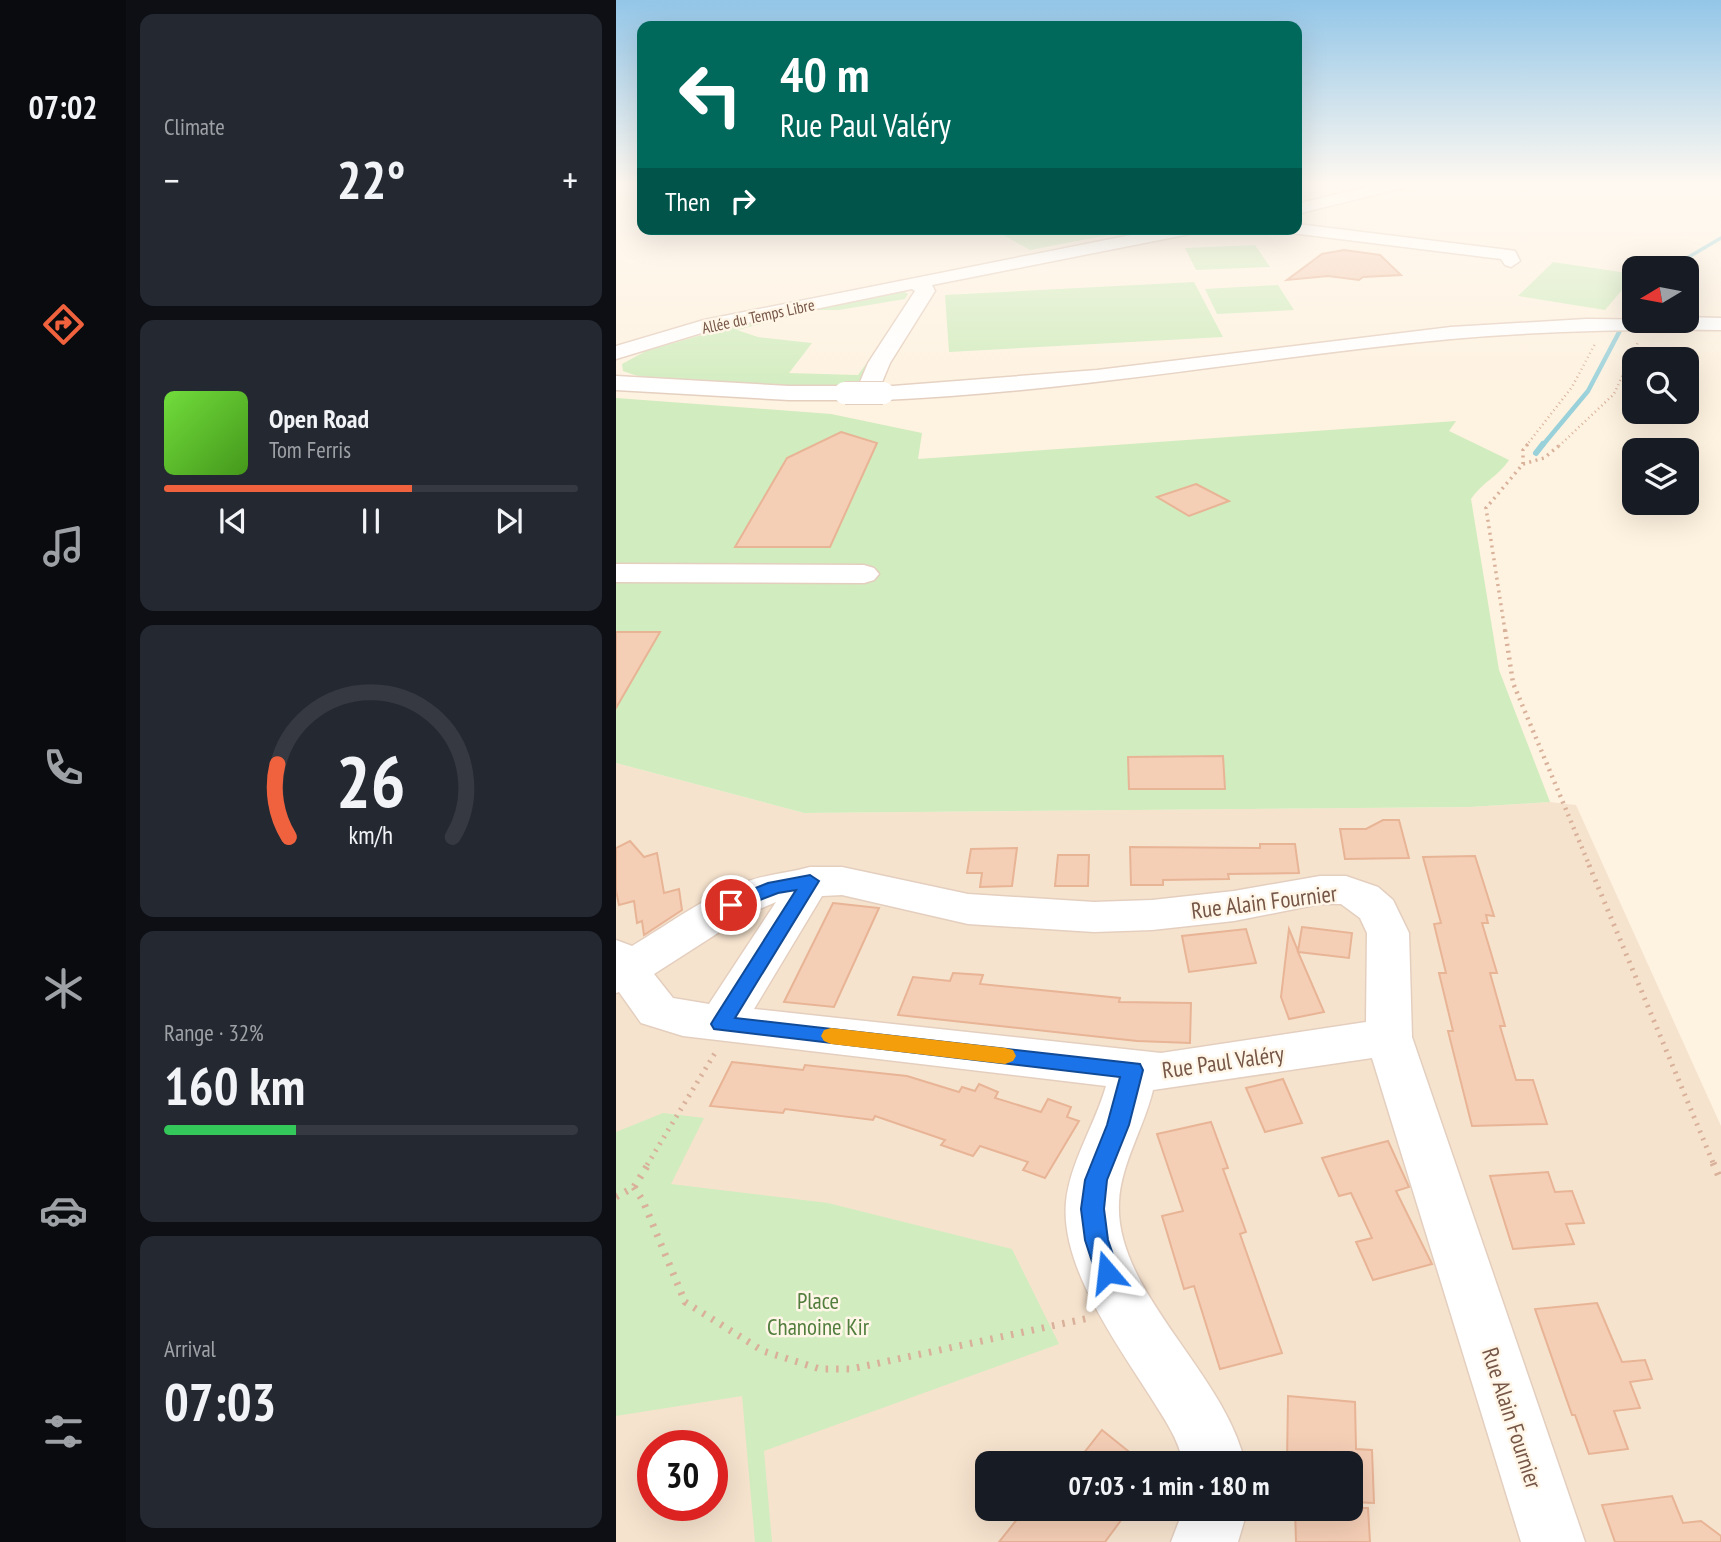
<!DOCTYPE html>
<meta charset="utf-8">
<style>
:root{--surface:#171b24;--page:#242831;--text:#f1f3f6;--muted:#9ea1a6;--line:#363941;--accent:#f0623d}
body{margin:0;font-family:"PT Sans Narrow",sans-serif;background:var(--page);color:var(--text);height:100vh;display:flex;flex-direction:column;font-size:26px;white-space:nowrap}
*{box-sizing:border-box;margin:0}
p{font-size:23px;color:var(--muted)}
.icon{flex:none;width:38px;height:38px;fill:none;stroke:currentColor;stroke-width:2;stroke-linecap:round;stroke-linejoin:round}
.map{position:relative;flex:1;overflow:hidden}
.side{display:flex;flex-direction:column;gap:14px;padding:14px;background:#0d0f14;width:490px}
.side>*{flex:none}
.top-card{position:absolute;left:21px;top:21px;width:665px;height:214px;border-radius:14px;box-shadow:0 7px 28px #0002;background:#00695c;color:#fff;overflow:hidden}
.needle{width:46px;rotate:260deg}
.tools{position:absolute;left:1006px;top:256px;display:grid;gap:14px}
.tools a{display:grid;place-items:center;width:77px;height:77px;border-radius:14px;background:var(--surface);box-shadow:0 7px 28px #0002;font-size:35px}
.speed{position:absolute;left:21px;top:1430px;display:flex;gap:14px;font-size:35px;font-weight:700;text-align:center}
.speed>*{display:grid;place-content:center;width:91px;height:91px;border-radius:50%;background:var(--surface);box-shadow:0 7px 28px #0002;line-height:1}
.speed .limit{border:10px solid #d22;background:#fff;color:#111}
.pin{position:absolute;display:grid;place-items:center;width:60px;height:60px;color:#fff;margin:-30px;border:4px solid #fff;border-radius:50%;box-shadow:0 2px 7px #0007}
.me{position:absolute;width:77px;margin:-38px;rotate:343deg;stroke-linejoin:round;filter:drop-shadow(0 0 5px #0008)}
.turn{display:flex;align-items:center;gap:24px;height:147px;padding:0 28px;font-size:32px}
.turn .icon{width:91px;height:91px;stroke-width:2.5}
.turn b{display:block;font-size:49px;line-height:60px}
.then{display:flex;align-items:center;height:66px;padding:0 28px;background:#0003;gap:14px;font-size:26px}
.big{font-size:52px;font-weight:700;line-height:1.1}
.side .card{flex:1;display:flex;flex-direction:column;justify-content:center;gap:10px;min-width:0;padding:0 24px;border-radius:14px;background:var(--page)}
.side .dial{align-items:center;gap:0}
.dial svg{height:182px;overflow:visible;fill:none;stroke:var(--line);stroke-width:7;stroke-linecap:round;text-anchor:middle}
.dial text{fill:var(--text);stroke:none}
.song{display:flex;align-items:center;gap:21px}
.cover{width:84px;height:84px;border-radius:10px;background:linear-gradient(135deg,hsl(100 70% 55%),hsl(100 70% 35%))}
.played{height:7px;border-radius:4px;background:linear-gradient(90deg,var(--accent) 60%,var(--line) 60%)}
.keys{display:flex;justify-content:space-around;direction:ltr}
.heat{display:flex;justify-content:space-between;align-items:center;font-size:38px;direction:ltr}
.charge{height:10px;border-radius:5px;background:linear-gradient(90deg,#34c759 32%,var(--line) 0)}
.trip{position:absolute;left:359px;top:1451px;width:388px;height:70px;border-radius:14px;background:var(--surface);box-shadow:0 7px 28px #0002;font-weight:700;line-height:70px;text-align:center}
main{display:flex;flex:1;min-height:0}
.tab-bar{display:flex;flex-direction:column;width:126px;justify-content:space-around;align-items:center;background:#090b0e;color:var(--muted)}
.tab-bar .icon{width:49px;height:49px}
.tab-bar .current{color:var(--accent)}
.tab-bar b{font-size:32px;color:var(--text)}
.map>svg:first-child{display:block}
</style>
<main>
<nav class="tab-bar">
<b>07:02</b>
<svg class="icon current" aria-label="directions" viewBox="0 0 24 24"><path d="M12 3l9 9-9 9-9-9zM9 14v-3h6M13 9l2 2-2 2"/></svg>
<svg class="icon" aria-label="music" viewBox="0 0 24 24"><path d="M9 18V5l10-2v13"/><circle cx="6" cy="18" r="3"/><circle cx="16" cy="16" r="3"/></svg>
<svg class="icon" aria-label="phone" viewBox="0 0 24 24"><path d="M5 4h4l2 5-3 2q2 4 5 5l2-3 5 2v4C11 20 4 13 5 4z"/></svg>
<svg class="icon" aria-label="climate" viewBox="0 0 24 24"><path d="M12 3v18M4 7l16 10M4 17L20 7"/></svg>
<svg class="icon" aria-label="car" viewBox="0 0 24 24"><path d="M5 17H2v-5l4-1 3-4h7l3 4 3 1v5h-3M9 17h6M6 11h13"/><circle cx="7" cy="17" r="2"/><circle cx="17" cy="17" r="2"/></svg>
<svg class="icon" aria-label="filters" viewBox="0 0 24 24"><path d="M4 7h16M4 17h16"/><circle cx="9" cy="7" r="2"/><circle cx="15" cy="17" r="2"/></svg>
</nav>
<section class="side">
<div class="card"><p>Climate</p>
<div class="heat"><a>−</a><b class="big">22°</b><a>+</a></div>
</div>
<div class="card">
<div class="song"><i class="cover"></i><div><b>Open Road</b><p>Tom Ferris</p></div></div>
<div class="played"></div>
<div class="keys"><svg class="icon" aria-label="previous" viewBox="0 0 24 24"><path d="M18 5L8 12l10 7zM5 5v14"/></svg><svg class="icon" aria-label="pause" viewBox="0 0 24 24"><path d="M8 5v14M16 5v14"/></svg><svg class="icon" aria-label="next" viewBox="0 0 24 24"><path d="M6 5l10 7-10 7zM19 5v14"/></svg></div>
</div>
<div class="card dial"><svg viewBox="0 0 100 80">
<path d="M14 69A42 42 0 1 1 86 69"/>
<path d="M14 69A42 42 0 0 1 9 37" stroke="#f0623d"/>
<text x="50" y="56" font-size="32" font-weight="700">26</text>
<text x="50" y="72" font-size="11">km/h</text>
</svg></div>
<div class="card"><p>Range · 32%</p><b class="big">160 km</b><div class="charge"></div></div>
<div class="card"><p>Arrival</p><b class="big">07:03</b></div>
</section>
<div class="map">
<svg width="1105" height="1542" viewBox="0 0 1105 1542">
<rect width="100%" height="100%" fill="#fef2e0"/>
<path fill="#f6e3ce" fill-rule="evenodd" d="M0 763 188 813 854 807 934 802 960 805 1105 1126V1542H0ZM37 1446H96V1505H37ZM371 1463H735V1508H371Z"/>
<g fill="#d1ecbe">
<path d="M376 229H524L414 250Z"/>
<path d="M639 245 654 267 580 270 569 248Z"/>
<path d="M937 262 1018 274V276L989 310 902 296Z"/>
<path d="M578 282 607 337 333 352 329 295Z"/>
<path d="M662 285 678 310 601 314 589 289Z"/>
<path d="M285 290 292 294 289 299 223 310H201L121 330 142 337 196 343 173 373 242 375 255 357 259 359 246 389C199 390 151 386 104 384 72 382 37 383 7 371L6 364 30 351 110 328Z"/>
<path d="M0 398 215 414 306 433 302 459 840 421 833 431 893 460C883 476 865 483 855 499L883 670 934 802 854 807 188 813 0 763Z"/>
<path d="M47 1113 88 1118 55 1184 212 1203 396 1249 443 1344 148 1451 156 1542H139L126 1396 0 1416V1132Z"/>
</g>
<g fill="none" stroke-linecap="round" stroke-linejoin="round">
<path stroke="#99d1da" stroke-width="3.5" d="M1054 268 1105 238"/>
<path stroke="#99d1da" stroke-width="4.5" d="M926 446 972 391 1018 304"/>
<path stroke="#99d1da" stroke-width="6" d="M920 453 927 444"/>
</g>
<g fill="#f5ceb6" stroke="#e8b496" stroke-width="2">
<path d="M728 250 764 255 785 275 747 277 743 280 712 276 671 280 706 254Z"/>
<path d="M225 432 261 443 214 547H119L171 458Z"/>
<path d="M580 484 613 501 573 516 541 497Z"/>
<path d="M0 632H44L0 708Z"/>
<path d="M607 756 609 789H513L512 757Z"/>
<path d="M767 820H783L793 858 729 859 724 829H750Z"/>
<path d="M14 841 28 857 41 853 48 893 63 889 66 910 28 935 26 921 21 923 18 901 3 905 0 891V848Z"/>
<path d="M644 844H679L683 873 612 874 613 879 547 880V885H515L514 847 644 848Z"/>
<path d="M401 848 396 886 364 887 366 873H351L355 849Z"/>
<path d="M442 855H473L472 886H439Z"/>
<path d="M859 856 878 916 870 915 872 923H866L881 973H874L889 1026H884L900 1080H917L931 1124 856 1126 832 1031H837L823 973H830L818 924 825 923 807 857Z"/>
<path d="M217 903 263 908 218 1007 168 1002Z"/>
<path d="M686 927 736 933 733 958 682 952 708 1012 673 1019 665 997 673 929 682 951Z"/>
<path d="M630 929 640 963 573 972 566 936Z"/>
<path d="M337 973 367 975 364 984 504 998 503 1002 575 1003 574 1043 521 1041 282 1015 297 977 334 981Z"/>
<path d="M116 1062 187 1070 189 1065 291 1076 343 1092 346 1087 359 1091 363 1084 382 1092 379 1098 425 1112 432 1099 455 1107 451 1117 463 1121 429 1178 407 1170 412 1162 364 1146 357 1156 325 1145 329 1140 259 1116 257 1120 169 1109 167 1113 94 1106Z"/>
<path d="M667 1079 686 1123 649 1132 630 1088Z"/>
<path d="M595 1122 612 1168 607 1169 630 1232 624 1234 666 1353 604 1369 578 1286 568 1289 546 1216 567 1211 541 1134Z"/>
<path d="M772 1141 793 1187 780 1191 816 1264 757 1280 740 1242 756 1238 735 1193 723 1196 706 1158Z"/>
<path d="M932 1172 939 1192 956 1191 968 1223 950 1224 958 1244 897 1249 874 1176Z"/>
<path d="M981 1303 1006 1362 1029 1360 1036 1379 1014 1382 1024 1408 998 1411 1012 1449 973 1454 959 1415H956L919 1309Z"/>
<path d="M672 1396 739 1402 740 1449 756 1450 758 1503 735 1502V1463H671Z"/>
<path d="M486 1430 527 1463H460Z"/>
<path d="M1056 1496 1067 1523 1085 1521 1105 1536V1542H999L986 1505Z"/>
<path d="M410 1508H514L489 1542H383Z"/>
<path d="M679 1508H752L754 1542H680Z"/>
</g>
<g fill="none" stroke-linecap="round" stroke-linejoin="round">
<g stroke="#e4cfbf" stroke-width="3">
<g id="minor">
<path d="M767 183H796L794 186 681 214V204Z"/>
<path d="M681 224 893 250 899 251 904 261 895 267 889 265 885 259 675 233 673 229H681Z"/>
<path d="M545 229H582L574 234 316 285 319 291 274 363 264 387 481 370 835 327 970 319 1071 320V317L1105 318V330C1015 329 925 331 835 339 645 357 458 392 267 400L257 395 244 394 241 389 252 363 299 291 296 289 92 331 0 359V346L88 320Z"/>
<path d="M0 376 173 386H229L237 388 241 393 237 398 229 400H173L0 390Z"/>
<path d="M0 564 248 565 258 568 263 574 258 580 248 583 0 582Z"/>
<path d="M194 867H226L352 894 478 902 536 900 618 891 704 876H730L762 887 777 900 793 933 796 1037 969 1542H905L756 1058 537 1090C528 1128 505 1163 503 1202 498 1291 609 1373 629 1463H567C563 1439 547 1417 534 1396 501 1344 444 1266 450 1202 454 1162 479 1125 490 1086L67 1036 25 1023 3 992 0 993V940L16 946C53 924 90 896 130 882 151 874 173 873 194 867ZM226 895 352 924 478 932 536 930 618 921 704 904H725L744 918 751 933 750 1022 545 1053 138 1009 206 896ZM160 902 93 1004 57 998 38 974 130 915Z"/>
<path d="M568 1508H632L622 1542H555Z"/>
</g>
</g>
<g stroke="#d9b19a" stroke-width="2.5" stroke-dasharray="1 3.5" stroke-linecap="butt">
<path d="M910 446 956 387 980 342"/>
<path d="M943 446 998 394 1022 342"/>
</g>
<g stroke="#d9b19a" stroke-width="3.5" stroke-dasharray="2 4.5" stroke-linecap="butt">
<path d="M907 464 928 458 945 444"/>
<path d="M889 631 870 508 907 464V450L912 444"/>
</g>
<path stroke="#d9b19a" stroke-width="4.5" stroke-dasharray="2 5" stroke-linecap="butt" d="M889 630 897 683 974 867"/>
<g stroke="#d9b19a" stroke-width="5" stroke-dasharray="2 6" stroke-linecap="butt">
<path d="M973 865 1098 1165"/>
<path d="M31 1165 99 1053"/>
</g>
<g stroke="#d9b19a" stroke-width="7" stroke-dasharray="2.5 8" stroke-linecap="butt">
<path d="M1097 1163 1105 1181"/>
<path d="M18 1187 27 1201 69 1302 147 1351 204 1369H235L473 1318"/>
<path d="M0 1197 18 1187 33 1163"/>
</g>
<use href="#minor" fill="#fff" fill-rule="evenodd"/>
<g stroke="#e4cfbf" stroke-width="24" stroke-linecap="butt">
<path id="minor-bridge" d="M229 393H267"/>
</g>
<use href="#minor-bridge" stroke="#fff" stroke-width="22"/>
</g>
<linearGradient id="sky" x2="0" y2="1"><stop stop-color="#93c6e8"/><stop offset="0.46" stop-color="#fff9f1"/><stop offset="1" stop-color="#fff9f1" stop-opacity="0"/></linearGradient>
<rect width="1105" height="399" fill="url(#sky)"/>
<path fill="#1a73e8" stroke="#114b97" stroke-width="2" d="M194 875 203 881 119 1018 524 1064 527 1070 513 1125 491 1180 488 1209 492 1240 503 1272 499 1280 491 1283 482 1280 469 1240 465 1209 469 1180 491 1125 504 1077 98 1029 95 1024 98 1019 180 890 162 893 115 911 109 909 106 905 109 900 152 883Z"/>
<path fill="#f59e0b" d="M215 1028 389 1048 397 1050 400 1056 397 1061 389 1064 215 1044 208 1041 205 1036 208 1030Z"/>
<g text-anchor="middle" stroke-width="5" stroke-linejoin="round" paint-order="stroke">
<g font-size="16" fill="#765646" stroke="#fff6e8">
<text transform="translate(142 316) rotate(-12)" y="6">Allée du Temps Libre</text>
</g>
<g font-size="23" fill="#765646" stroke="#fff6e8">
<text transform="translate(648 902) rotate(-7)" y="8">Rue Alain Fournier</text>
<text transform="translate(607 1062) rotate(-8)" y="8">Rue Paul Valéry</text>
<text transform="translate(896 1418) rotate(72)" y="8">Rue Alain Fournier</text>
</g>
<g font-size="23" fill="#517d3d" stroke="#fff6e8">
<text x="202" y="1309">Place<tspan x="202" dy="26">Chanoine Kir</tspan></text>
</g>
</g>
</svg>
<div class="tools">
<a><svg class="needle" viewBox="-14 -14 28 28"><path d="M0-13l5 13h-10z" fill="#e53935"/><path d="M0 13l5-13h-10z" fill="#9ea1a6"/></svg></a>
<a><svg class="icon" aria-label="search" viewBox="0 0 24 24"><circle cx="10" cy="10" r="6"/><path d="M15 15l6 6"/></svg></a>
<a><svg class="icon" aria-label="layers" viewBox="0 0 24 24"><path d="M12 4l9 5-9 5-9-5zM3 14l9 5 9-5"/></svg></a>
</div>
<div class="speed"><div class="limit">30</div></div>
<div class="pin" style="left:115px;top:905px;background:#d93025"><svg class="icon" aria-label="arrive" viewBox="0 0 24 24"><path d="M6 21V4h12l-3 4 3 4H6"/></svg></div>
<svg class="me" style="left:491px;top:1272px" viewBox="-20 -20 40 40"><path d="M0-17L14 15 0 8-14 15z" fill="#1a73e8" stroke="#fff" stroke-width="4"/></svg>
<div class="trip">07:03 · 1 min · 180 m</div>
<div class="top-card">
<div class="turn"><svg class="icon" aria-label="left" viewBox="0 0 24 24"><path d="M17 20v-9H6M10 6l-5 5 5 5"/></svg><div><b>40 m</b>Rue Paul Valéry</div></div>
<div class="then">Then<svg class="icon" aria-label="right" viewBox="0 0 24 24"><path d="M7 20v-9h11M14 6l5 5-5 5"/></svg></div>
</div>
</div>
</main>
